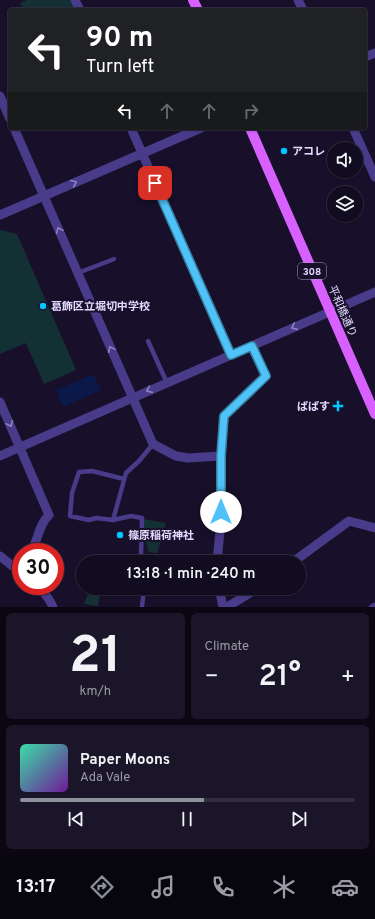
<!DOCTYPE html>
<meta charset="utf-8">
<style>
:root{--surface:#120c20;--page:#1b1529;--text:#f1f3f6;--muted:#9c9ba5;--line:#312c3e;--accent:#8c9099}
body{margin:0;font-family:Overpass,"Noto Sans JP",sans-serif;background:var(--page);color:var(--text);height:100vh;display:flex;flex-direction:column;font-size:15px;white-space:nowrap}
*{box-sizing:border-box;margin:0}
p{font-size:13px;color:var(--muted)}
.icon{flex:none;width:22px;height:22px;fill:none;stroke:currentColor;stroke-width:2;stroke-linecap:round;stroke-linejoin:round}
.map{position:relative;height:607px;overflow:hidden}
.side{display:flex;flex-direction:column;gap:6px;padding:6px;background:#0a0712;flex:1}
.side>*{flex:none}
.top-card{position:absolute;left:8px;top:8px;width:359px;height:122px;border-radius:4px;box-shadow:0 1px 3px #0004,0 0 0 1px var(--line);background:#202124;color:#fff;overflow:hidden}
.tools{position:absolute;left:327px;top:142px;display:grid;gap:8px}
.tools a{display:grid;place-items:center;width:36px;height:36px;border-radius:50%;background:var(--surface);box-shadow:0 1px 3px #0004,0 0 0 1px var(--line);font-size:20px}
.speed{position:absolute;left:12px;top:543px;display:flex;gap:8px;font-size:20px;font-weight:700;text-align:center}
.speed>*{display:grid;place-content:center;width:52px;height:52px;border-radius:50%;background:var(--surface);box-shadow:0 1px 3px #0004,0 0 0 1px var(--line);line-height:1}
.speed .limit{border:6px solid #d22;background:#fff;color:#111}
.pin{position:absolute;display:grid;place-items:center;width:34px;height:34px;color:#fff;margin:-17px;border-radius:8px;box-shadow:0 2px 6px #0006}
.me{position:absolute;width:44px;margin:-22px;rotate:0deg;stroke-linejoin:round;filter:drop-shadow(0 0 3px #0008)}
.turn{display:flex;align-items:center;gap:14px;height:84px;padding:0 12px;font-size:18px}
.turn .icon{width:52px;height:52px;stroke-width:2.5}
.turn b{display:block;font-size:28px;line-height:34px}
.lanes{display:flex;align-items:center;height:38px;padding:0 12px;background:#0003;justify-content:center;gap:20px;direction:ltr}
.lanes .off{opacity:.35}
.big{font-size:30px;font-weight:600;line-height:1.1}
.side .card{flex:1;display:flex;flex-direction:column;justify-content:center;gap:6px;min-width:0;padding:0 14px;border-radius:6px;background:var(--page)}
.side .dial{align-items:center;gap:0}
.dial b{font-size:52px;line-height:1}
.song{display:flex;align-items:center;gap:12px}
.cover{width:48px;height:48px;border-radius:6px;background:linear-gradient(135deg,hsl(160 70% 55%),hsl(280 70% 35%))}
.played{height:4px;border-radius:2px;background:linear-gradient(90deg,var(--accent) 55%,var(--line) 55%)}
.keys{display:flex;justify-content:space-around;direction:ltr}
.heat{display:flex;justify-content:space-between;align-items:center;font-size:22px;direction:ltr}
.side .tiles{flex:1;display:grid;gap:6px;grid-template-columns:1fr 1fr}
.card:last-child{grid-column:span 2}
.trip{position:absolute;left:76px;top:555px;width:230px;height:40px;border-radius:20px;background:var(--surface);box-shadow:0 1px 3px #0004,0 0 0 1px var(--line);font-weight:600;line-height:40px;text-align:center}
.tabs{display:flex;height:64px;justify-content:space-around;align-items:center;background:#07050d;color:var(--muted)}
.tabs .icon{width:28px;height:28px}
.tabs .selected{color:var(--accent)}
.tabs b{font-size:18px;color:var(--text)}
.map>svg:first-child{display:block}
</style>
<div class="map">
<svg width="375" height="607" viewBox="0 0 375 607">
<rect width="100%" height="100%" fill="#18102a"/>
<g fill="#133134">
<path d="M27 0H71L75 10H24L20 3Z"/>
<path d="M0 230 17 234 76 370 44 384 26 343 0 354Z"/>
<path d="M143 519 166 523 157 553 148 552V548L143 535Z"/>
<path d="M90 588H101L98 606 84 604Z"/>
</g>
<path fill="#0a1949" d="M93 374 101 390 63 407 56 390Z"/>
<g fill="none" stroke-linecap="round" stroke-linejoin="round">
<g stroke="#483b89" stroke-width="4.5">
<path d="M78 273 114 259"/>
<path d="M148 341 167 383"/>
<path d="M113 520 96 518 89 520 70 516 72 493 79 472 92 471 124 479"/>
<path d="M150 562 151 558 141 556 142 518 131 516 113 520 126 473 139 461 153 444"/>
<path d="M142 607 144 588"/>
<path d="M371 607 374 605 375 606"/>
</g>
<g stroke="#483b89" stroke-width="9">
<path d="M75 0 80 10"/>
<path d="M298 0 303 10"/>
<path d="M365 57 375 53"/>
<path d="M0 96 10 119"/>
<path d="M14 128 153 444 176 456 188 458 221 456"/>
<path d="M131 128 231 355"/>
<path d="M353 128 375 177"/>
<path d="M0 215 201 128"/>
<path d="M0 402 49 515C39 524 38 540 31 552"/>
<path d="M0 456 375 292"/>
<path d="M0 556 21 573"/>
<path d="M217 562 221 520V456L224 416 265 376 252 346"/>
<path d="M293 562 349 521 375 528"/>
<path d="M37 586C44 592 49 598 53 607"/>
<path d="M219 588 223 607"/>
<path d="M227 607 258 588"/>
</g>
<g stroke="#d860ff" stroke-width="10">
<path d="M193 0 198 10"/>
<path d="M250 128 375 414"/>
</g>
</g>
<defs><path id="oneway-chevron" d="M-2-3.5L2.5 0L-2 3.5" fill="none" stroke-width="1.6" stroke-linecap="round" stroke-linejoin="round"/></defs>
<g stroke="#8d82be">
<use href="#oneway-chevron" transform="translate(74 183) rotate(-23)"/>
<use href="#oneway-chevron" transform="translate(59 230) rotate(-114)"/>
<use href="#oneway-chevron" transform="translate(294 327) rotate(156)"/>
<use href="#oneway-chevron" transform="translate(111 349) rotate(-114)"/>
<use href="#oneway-chevron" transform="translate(149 390) rotate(156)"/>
<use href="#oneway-chevron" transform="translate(10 424) rotate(66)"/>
</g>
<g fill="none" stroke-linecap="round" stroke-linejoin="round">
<g stroke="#337fa1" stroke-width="10">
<path id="route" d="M155 183 231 355 252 346 266 376 224 416 221 456V512"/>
</g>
<use href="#route" stroke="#4fc3f7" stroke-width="7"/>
</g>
<g fill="#05c5ff" stroke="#18102a" stroke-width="1.5">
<circle cx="284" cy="151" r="4"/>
<circle cx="43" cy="306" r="4"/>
<path d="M336 400h4v4h4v4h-4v4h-4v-4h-4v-4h4z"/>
<circle cx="120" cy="535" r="4"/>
</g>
<g text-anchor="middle" stroke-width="4" stroke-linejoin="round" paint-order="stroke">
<rect fill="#18102a" stroke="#a59dbf" stroke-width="1" x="298" y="263" width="28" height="16" rx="3"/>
<g font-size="10" font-weight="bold" fill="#e2d9ff">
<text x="312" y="275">308</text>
</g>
<g font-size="11" font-weight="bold" fill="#e2d9ff" stroke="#18102a" text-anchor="start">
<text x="292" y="155">アコレ</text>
<text x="51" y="310">葛飾区立堀切中学校</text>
<text x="330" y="410" text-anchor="end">ぱぱす</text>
<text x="128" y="539">篠原稲荷神社</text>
</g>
<g font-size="11" fill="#e2d9ff" stroke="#18102a">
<text transform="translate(343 311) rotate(66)" y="4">平和橋通り</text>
</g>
</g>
</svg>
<div class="tools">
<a><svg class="icon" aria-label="sound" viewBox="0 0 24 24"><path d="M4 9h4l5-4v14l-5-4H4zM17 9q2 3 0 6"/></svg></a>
<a><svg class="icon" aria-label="layers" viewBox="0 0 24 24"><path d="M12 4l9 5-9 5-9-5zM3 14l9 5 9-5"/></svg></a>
</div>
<div class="speed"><div class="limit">30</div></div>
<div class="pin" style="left:155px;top:183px;background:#d93025"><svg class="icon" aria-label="arrive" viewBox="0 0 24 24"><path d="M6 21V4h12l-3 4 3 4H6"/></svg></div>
<svg class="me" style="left:221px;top:512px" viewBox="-20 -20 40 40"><circle r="19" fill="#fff"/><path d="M0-13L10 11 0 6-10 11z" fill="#4fc3f7"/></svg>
<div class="trip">13:18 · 1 min · 240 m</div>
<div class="top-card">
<div class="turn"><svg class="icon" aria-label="left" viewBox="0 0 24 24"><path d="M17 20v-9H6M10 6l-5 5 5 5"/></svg><div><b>90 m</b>Turn left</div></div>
<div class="lanes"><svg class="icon" aria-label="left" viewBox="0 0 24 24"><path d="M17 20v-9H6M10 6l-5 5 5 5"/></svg><svg class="icon off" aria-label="ahead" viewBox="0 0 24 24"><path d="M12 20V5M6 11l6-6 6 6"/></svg><svg class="icon off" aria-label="ahead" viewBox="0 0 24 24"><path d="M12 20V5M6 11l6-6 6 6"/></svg><svg class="icon off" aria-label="right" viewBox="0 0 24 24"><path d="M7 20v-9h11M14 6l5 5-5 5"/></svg></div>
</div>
</div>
<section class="side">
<div class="tiles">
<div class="card dial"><b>21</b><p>km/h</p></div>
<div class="card"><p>Climate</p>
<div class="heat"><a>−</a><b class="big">21°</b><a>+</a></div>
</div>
<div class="card">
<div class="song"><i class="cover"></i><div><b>Paper Moons</b><p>Ada Vale</p></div></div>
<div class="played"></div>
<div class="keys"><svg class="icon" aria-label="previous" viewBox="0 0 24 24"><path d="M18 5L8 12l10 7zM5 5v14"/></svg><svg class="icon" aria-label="pause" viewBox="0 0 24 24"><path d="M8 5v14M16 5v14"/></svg><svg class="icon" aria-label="next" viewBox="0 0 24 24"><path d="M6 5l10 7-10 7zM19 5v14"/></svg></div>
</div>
</div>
</section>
<nav class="tabs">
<b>13:17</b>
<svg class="icon selected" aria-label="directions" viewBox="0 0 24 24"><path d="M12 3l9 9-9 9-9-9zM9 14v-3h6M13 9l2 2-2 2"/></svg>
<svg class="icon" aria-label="music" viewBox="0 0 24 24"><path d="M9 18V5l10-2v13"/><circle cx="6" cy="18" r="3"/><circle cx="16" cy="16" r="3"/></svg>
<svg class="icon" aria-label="phone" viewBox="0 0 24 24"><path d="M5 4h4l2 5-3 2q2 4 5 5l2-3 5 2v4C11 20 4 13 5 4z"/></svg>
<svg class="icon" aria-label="climate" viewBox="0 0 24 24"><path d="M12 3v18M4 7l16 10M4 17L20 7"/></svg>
<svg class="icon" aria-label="car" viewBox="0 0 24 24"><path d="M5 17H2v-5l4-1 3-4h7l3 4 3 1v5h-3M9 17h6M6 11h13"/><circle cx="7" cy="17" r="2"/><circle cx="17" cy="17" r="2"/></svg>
</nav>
